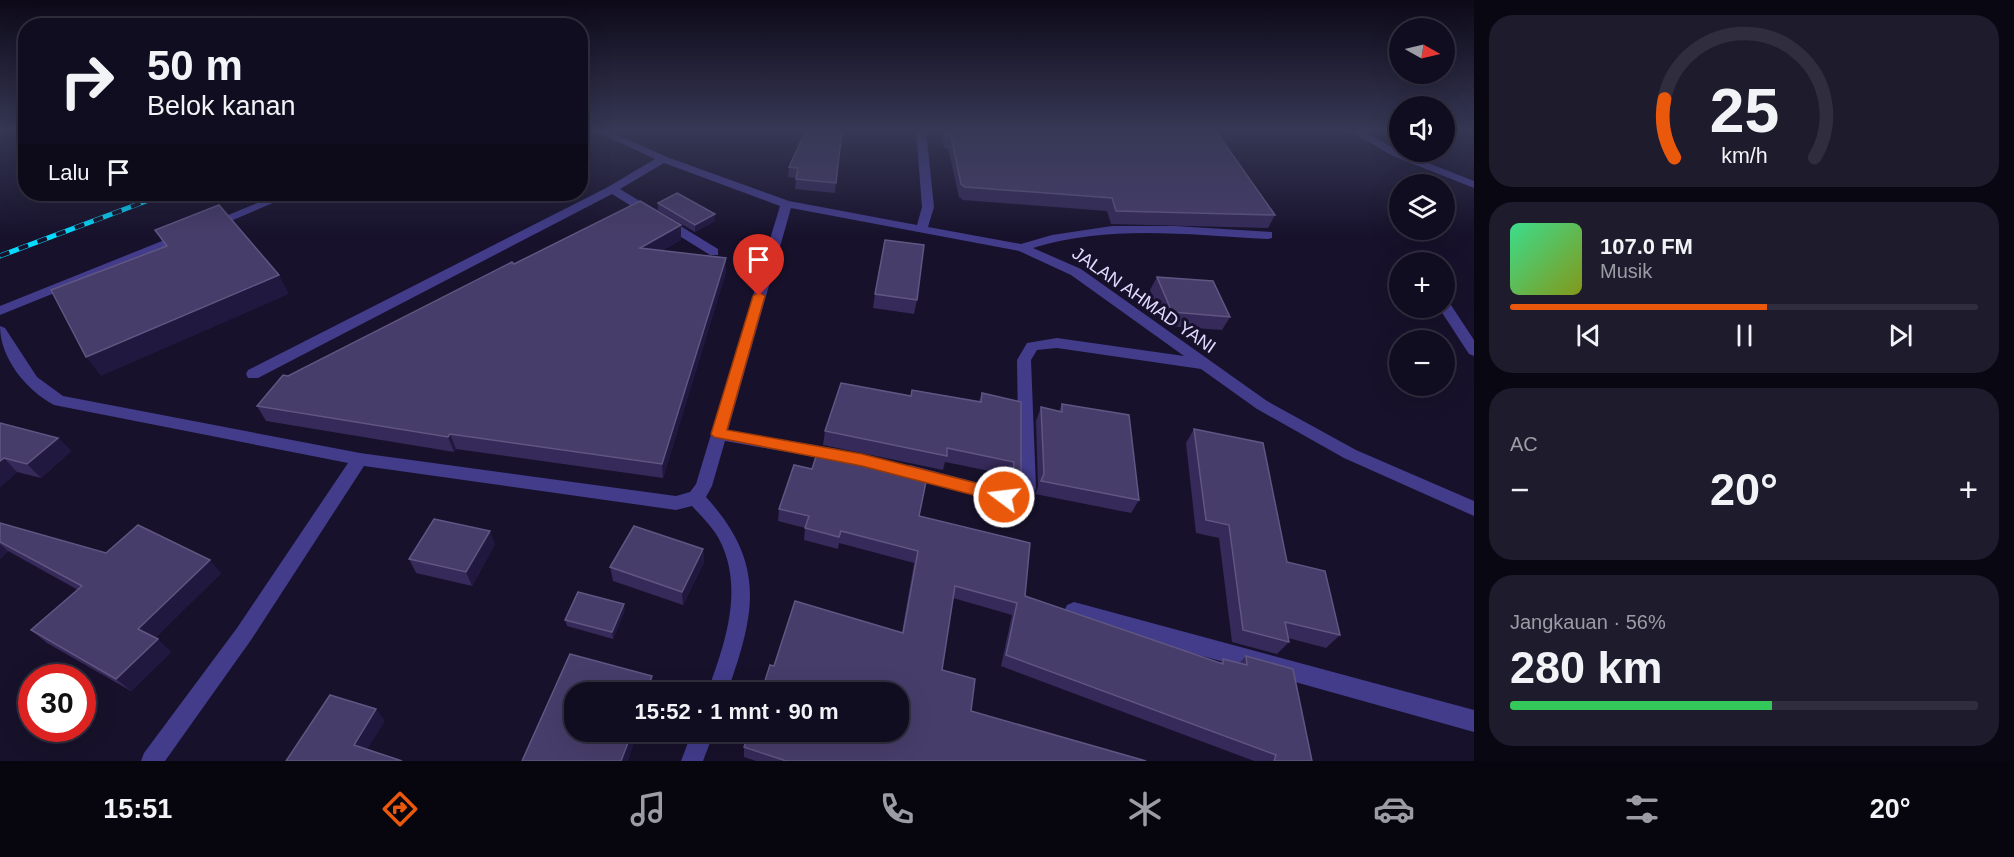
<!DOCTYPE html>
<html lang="id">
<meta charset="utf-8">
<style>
:root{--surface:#110d20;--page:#1e1b2d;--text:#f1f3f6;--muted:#9c9ca5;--line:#302d3e;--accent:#ea580c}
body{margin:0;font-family:Helvetica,sans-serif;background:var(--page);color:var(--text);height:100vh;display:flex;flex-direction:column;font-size:22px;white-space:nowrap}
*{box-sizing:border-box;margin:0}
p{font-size:20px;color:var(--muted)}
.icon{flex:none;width:33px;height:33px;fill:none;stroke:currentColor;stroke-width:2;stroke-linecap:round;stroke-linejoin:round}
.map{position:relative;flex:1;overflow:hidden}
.side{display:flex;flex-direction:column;gap:15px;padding:15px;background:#090712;width:540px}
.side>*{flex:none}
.banner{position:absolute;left:18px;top:18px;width:570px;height:183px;border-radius:24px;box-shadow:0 6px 24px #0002,0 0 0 2px var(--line);background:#110d20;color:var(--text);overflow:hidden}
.needle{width:39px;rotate:98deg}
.tools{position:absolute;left:1389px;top:18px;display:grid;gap:12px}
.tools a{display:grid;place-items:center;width:66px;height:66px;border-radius:50%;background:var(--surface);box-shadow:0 6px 24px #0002,0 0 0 2px var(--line);font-size:30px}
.speed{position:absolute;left:18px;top:664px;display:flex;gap:12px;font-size:30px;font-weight:700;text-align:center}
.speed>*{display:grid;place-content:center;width:78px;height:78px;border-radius:50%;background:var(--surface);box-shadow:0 6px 24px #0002,0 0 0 2px var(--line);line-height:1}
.speed .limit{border:9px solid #d22;background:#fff;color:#111}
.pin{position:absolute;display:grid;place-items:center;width:51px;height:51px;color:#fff;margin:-62px -26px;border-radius:50% 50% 50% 0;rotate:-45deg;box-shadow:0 0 6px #0007}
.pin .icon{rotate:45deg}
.me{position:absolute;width:66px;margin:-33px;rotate:285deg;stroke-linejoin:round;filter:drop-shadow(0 0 4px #0008)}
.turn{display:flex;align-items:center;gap:21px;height:126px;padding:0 30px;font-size:27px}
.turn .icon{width:78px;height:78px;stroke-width:2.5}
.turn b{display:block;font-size:42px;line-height:51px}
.then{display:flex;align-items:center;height:57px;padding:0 30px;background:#0003;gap:12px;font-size:22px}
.big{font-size:45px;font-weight:800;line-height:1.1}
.side .widget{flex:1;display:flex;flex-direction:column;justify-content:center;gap:9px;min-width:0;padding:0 21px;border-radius:24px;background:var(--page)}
.side .dial{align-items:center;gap:0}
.dial svg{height:156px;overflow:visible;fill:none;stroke:var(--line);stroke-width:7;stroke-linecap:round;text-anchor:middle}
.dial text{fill:var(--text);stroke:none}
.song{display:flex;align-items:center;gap:18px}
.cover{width:72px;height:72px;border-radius:9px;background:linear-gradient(135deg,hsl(150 70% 55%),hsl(70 70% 35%))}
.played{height:6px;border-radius:3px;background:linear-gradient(90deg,var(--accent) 55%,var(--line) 55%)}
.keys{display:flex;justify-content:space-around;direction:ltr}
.heat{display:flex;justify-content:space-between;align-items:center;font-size:33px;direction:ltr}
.charge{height:9px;border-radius:4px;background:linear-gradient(90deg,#34c759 56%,var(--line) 0)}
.trip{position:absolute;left:564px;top:682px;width:345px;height:60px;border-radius:24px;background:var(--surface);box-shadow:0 6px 24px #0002,0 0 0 2px var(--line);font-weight:800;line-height:60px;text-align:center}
.tabs{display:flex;height:96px;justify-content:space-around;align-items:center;background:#07050d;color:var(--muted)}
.tabs .icon{width:42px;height:42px}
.tabs .on{color:var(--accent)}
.tabs b{font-size:27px;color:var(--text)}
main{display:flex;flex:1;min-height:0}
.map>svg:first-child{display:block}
</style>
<main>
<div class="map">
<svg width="1474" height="761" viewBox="0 0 1474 761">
<rect width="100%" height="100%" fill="#17112b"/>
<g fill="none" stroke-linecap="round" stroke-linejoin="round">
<g fill="#423c8b" fill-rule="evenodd">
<path d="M593 130H607L667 157 789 201 917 225 922 207 916 130H926L934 207 928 227 1021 244 1052 235 1112 226H1175L1272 232V238L1268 239C1189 235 1110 224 1033 248L1081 269 1267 401 1356 450 1474 501V516L1344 458 1257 409 1201 369 1057 348 1037 350 1031 360 1036 488 1030 500 1010 505 904 477 902 472 904 467 910 465 1010 491 1019 490 1017 360 1027 343 1057 338 1184 356 1071 275 1019 251 791 208 728 430 837 449 843 451 845 455 843 459 837 461 725 441 712 486 706 497C767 564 755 614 727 693H707C724 646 744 592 721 543 715 529 702 517 692 506L676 510 364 466 251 640 165 761H141L144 753 237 628 348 463 54 405C26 390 0 358 0 326L5 328 37 377 63 396 360 453 676 496 690 492 696 484 780 206 664 163 620 189 718 249V255H710L612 194 258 378H248L246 374 248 370 608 187 655 159Z"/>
<path d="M1349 130H1362L1400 152 1474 181V188L1391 155Z"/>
<path d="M279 194H294L214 228H206L204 225Z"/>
<path d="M182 233 188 237 186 240 0 315V306Z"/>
<path d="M1444 301 1449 302 1474 340V356L1469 354 1439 308H1444Z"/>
<path d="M1074 602 1474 710V732L1074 620 1067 617 1064 611 1067 605Z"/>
<path d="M692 732H714L703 761H681Z"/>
</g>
<g stroke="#07dbff" stroke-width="5">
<path id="rail" d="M0 256 165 194"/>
</g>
<use href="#rail" stroke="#17112b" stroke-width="4" stroke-dasharray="10" stroke-linecap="butt"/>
</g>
<g fill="#352a59">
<path d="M842 130 835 193 795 189 796 178 788 177 789 167Z"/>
<path d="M941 130H1215L1275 215 1268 228 1111 224 1107 211 963 200 959 197 948 148H944Z"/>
<path d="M658 203 715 214V221L695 232 658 210Z"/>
<path d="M681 225V240L663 250 726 272 663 478 456 449 454 452 266 421 257 406 288 376 514 264Z"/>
<path d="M1157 277 1230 317 1222 330 1165 326 1150 290Z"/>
<path d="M875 294 917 300 914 314 873 308Z"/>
<path d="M912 390 979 401 982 393 1021 474 1016 488H1007L1009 475 945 462 943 470 823 445 825 431 911 396Z"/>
<path d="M1062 404 1139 500 1131 513 1035 494 1038 487 1036 421 1041 407 1059 411Z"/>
<path d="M0 423 58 438 71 451 41 478 17 472 0 487Z"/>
<path d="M1194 429 1287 562 1340 635 1326 648 1288 638 1289 642 1277 654 1232 642 1219 538 1196 533 1186 443Z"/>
<path d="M779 509 919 516 1025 596 1220 663 1223 659 1239 663 1246 656 1312 761H1254L1001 666 1012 615 953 598 942 670 971 711 1146 761H756L744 757V747L774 666 902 632 914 563 839 543 838 549 804 540 805 528 778 521Z"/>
<path d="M0 523 106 553 221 573 155 638 171 652 131 691 47 643 31 630 78 590 8 551 0 559Z"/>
<path d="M495 544 472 586 416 573 409 559Z"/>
<path d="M703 549 704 562 683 605 613 581 610 567Z"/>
<path d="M625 610 613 639 567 626 565 620Z"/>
</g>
<g fill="#21183f">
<path d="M715 214V221L695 232V225Z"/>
<path d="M681 225V240L641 262 640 248Z"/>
<path d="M726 258V272L663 478 662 464Z"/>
<path d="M279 275 289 294 101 376 86 357Z"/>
<path d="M450 434 456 449 454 452 448 437Z"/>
<path d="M58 438 71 451 41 478 27 464Z"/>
<path d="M4 458 17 472 0 487V461Z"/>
<path d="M490 531 495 544 472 586 466 572Z"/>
<path d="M0 544 8 551 0 559Z"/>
<path d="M703 549 704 562 683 605 682 592Z"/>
<path d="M210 560 221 573 152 641 138 629Z"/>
<path d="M624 604 625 610 613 639 612 632Z"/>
<path d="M158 639 171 652 131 691 116 679Z"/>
<path d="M652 676 654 688 653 693H646Z"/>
<path d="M376 709 385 721 363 756 354 745Z"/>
<path d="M632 732H638L628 761H621Z"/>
</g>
<g fill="#473d6b" stroke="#605682" stroke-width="1.5">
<path d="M806 130H842L836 183 796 179 798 168 789 167Z"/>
<path d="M945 130H1215L1275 215 1116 211 1112 198 965 187 961 184 951 136H946Z"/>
<path d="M677 193 715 214 695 225 658 203Z"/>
<path d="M640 201 681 225 640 248 726 258 662 464 450 434 448 437 257 406 283 375 288 376 512 262 514 264Z"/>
<path d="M219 205 279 275 86 357 51 290 167 246 155 230Z"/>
<path d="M885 240 924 245 917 300 875 294Z"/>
<path d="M1157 277 1213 281 1230 317 1172 312Z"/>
<path d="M841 383 911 396 912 390 981 402 982 393 1021 402V474H1013L1014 462 947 448V456L825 431Z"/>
<path d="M1062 404 1129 415 1139 500 1041 481 1044 474 1041 407 1062 412Z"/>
<path d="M0 423 58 438 27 464 4 458 0 461Z"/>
<path d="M1194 429 1263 443 1287 562 1325 571 1340 635 1285 622 1289 642 1243 630 1229 525 1206 520Z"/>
<path d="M819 447 865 456 928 472 919 516 1030 543 1025 596 1223 664V659L1247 665 1246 656 1293 669 1312 761H1274L1276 755 1006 655 1017 603 955 586 942 670 975 679 971 711 1146 761H786L744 747 749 732H898V693H761L770 665 774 666 795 601 903 633 918 551 841 531 839 537 805 528 809 516 779 509 794 465 812 469Z"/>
<path d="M434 519 490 531 466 572 409 559Z"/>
<path d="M0 523 106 553 138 525 210 560 138 629 158 639 116 679 31 630 82 586 0 542Z"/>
<path d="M634 526 703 549 682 592 610 567Z"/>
<path d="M578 592 624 604 612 632 565 620Z"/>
<path d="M570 654 652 676 646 693H574V732H632L621 761H522Z"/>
<path d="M330 695 376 709 354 745 402 761H286Z"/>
</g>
<linearGradient id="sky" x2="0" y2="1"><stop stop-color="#0d0918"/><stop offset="0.55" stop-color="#363855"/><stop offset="1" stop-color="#363855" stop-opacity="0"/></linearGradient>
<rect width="1474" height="237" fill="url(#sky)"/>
<path fill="#ea580c" stroke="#983908" stroke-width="1.5" d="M759 292 765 296 727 430 862 454 1004 490 1012 497 1010 501 1004 503 862 466 714 437 711 434 753 296Z"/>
<g text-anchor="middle" stroke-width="6" stroke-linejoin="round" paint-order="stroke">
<g font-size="18" fill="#e1dbff" stroke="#17112b">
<text transform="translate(1144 300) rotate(35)" y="6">JALAN AHMAD YANI</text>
</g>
</g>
</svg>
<div class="tools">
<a><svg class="needle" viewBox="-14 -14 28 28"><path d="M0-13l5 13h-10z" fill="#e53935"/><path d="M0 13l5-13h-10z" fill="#9c9ca5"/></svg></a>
<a><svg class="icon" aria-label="sound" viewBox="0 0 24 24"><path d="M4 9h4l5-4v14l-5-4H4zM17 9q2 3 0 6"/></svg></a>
<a><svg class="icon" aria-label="layers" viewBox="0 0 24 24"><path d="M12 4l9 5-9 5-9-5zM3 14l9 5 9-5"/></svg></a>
<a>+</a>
<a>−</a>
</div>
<div class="speed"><div class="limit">30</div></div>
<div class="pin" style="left:759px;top:296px;background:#d93025"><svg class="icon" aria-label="arrive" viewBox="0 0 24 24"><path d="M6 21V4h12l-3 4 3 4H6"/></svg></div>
<svg class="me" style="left:1004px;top:497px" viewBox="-20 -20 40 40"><circle r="17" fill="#ea580c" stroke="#fff" stroke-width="3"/><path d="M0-11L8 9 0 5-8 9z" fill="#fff"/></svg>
<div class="trip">15:52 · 1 mnt · 90 m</div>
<div class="banner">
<div class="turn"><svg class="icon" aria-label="right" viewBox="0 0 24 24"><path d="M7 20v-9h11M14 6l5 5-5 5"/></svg><div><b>50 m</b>Belok kanan</div></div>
<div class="then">Lalu<svg class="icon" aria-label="arrive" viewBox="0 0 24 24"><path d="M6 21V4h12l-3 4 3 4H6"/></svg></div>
</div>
</div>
<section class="side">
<div class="widget dial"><svg viewBox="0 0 100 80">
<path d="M14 69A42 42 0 1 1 86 69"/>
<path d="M14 69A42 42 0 0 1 9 39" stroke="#ea580c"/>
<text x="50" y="56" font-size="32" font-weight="700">25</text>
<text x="50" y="72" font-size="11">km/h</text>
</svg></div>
<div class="widget">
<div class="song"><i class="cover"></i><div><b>107.0 FM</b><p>Musik</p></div></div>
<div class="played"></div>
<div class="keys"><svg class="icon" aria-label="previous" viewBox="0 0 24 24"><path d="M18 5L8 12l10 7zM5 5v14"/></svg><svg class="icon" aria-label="pause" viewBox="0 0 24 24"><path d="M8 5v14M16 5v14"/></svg><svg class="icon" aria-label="next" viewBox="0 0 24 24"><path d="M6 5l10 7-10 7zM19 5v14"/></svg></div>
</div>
<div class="widget"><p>AC</p>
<div class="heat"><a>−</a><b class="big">20°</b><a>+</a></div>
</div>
<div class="widget"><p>Jangkauan · 56%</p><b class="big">280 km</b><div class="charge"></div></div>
</section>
</main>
<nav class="tabs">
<b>15:51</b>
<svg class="icon on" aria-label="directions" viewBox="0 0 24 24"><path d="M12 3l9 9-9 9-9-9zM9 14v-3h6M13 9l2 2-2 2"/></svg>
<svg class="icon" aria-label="music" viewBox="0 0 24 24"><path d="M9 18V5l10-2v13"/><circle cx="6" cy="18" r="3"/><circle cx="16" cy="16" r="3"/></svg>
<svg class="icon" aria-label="phone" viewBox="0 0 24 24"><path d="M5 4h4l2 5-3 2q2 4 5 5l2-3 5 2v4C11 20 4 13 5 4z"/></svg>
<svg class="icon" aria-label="climate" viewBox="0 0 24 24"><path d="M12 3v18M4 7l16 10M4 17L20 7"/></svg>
<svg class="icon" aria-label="car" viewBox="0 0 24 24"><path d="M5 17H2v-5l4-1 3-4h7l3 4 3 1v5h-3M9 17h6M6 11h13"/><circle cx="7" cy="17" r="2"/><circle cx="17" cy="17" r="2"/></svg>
<svg class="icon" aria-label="filters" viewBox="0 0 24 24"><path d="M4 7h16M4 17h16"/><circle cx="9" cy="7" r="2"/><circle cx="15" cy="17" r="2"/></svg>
<b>20°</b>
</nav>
